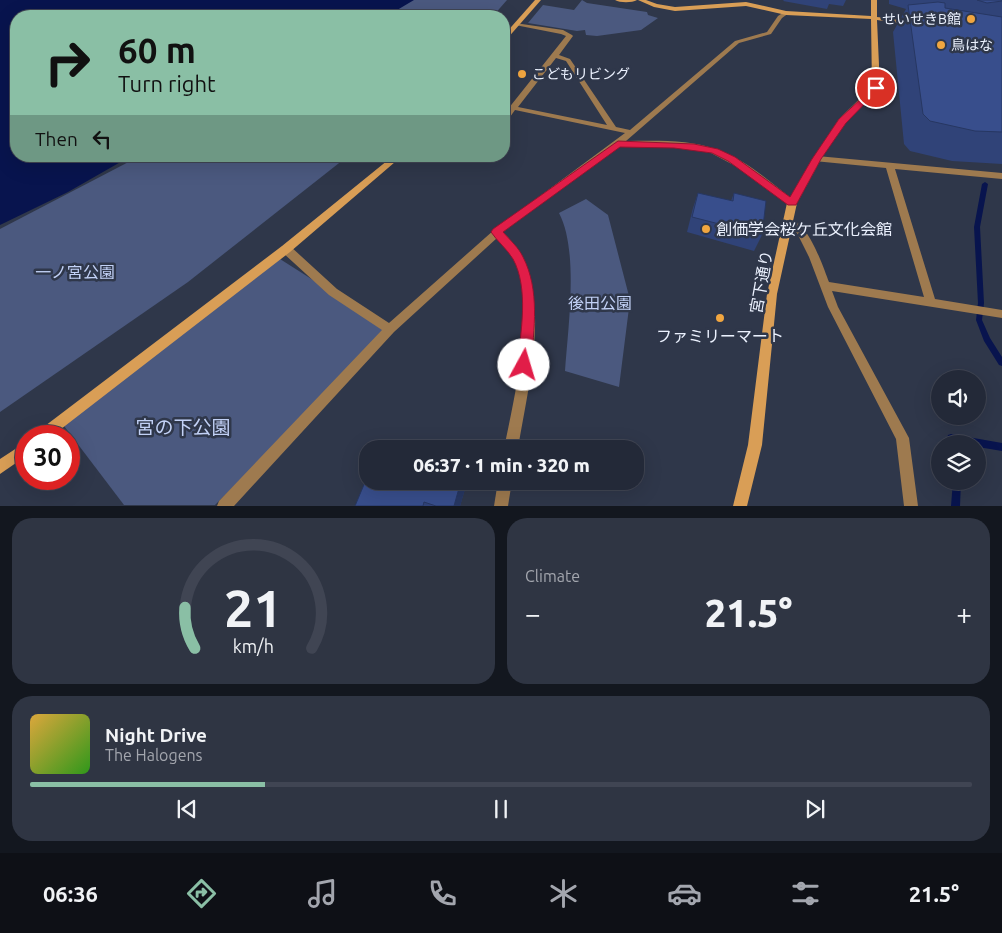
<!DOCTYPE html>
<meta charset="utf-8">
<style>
:root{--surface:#232938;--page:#2f3543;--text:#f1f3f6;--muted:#a3a6ae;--line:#404553;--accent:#8abfa5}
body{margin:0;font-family:Ubuntu,"Noto Sans JP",sans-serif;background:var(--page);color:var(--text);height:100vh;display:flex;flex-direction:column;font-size:19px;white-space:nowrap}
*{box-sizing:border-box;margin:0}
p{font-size:16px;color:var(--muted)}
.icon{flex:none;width:28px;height:28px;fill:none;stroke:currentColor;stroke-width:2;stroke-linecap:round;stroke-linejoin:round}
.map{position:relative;height:506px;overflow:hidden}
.side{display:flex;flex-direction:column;gap:12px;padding:12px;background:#13171f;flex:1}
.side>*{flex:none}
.top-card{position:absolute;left:10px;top:10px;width:500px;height:152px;border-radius:20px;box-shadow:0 5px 20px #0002,0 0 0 1px var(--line);background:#8abfa5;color:#111;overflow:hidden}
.tools{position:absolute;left:931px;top:370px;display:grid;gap:10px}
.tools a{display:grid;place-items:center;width:55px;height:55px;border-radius:50%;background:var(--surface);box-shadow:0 5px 20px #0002,0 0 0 1px var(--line);font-size:25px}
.speed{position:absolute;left:15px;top:425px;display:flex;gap:10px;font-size:25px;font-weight:700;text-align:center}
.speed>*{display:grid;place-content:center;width:65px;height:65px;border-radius:50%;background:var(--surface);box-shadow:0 5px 20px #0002,0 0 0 1px var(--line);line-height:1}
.speed .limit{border:8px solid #d22;background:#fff;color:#111}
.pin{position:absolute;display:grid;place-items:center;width:42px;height:42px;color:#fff;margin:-21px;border:2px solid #fff;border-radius:50%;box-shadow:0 1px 5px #0007}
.me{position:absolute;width:55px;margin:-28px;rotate:6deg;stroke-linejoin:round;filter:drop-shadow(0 0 4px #0008)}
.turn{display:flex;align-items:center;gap:18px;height:105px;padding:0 25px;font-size:22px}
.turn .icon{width:65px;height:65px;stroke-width:2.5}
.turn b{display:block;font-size:35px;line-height:42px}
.then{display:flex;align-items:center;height:48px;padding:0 25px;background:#0003;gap:10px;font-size:19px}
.big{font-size:38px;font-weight:800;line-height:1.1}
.side .widget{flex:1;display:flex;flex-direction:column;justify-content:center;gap:8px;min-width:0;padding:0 18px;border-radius:20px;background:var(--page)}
.side .dial{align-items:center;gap:0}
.dial svg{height:130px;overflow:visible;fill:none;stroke:var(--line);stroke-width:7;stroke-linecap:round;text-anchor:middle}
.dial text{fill:var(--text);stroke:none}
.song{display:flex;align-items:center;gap:15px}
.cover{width:60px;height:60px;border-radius:8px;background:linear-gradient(135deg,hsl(40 70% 55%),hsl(110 70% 35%))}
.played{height:5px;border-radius:2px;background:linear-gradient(90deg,var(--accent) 25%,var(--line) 25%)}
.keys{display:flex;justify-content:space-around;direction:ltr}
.heat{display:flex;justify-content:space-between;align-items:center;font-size:28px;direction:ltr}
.side .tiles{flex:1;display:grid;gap:12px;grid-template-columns:1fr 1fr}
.widget:last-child{grid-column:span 2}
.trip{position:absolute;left:359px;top:440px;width:285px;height:50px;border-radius:20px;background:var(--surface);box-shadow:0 5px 20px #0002,0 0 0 1px var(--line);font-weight:800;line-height:50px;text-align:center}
.tabs{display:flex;height:80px;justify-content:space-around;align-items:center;background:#0e1016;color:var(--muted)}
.tabs .icon{width:35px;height:35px}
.tabs .current{color:var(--accent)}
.tabs b{font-size:22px;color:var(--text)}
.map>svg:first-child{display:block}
</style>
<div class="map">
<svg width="1002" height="506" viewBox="0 0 1002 506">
<rect width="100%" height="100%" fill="#2f374a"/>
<g fill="#4b597f">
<path d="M407 0H507L493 16H385Z"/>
<path d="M582 0 587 3 647 12 648 15 658 18 641 30 597 36 586 35 585 30 577 31 528 23 543 5 574 10Z"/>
<path d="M140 156H348L188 282 0 412V229Z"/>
<path d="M586 199 608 215 630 300 619 387 565 371C568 327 579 251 559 213Z"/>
<path d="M280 259 390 329 215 505H124L61 422Z"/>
</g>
<path fill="#08144e" d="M0 0H414L387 16H16V156H131L68 192 0 225Z"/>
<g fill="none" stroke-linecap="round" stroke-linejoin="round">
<g fill="#08144e" fill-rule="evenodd">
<path d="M985 182 988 184 980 227 984 303 982 320 990 338 1002 357V366L999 365 984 341 976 320 978 303 974 227 982 184Z"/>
<path d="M951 434 1002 443V451L978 447V444L956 443V444H948L947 438 948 435Z"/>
<path d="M953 481H961L960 506H951Z"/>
</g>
<g fill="#9e7a4f" fill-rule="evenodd">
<path d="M784 12 789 13 782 18 771 34 739 43 626 141C656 141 689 139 718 150 747 160 771 183 795 201L797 203 795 205H789L741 169 711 153 679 147 620 146 503 232C511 241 520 249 524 260 548 315 527 392 518 449H504C514 397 537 308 514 259 510 251 502 244 497 238L394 332 234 506H217L219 501 382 330 329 295 282 252 281 249 282 246H290L337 289 389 323 494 230 625 133 515 110 507 121H504V114L566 36 561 34 515 25V23L563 30 572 35 573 36 559 55 570 59 616 127 630 130 735 41 767 32 778 16ZM556 58 566 61 607 125 518 107Z"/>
<path d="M817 156 1002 173V179L895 169 935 299 1002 310V318L832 291 838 307 909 438 918 506H904L896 439 828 307 809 257 797 233 783 221 785 219C806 214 823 267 829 282L924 297 886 168 814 161V157Z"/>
<path d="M498 481H512L508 506H494Z"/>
</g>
<g fill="#d99e56" fill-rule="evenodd">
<path d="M535 0H541L506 40 504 41V35Z"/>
<path d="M615 0H637C632 3 620 3 615 0Z"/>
<path d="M638 0H646L657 4 675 7 746 2 786 11 871 16V0H877V17L911 21 914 23 911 25 877 20 880 88 845 122 821 159 797 203 777 294 762 445 747 506H733L748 445 767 294 787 203 813 159 839 119 872 87 871 19 786 15 746 6 675 11 654 7Z"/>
<path d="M393 156H402L290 252 52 436H36L37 432 282 246Z"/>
<path d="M26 442V456L0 474V459Z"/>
</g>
</g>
<g fill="#304378">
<path d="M784 0H846L843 6 829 4 827 9 783 1Z"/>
<path d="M889 0H1002V164L952 161 910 151 904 144 893 32 906 9 889 4Z"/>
<path d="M698 193 731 201 734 193 762 235 754 251 687 232 693 208Z"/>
<path d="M465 489 460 506H355Z"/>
</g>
<path fill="#273762" d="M461 481H464L465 489 460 506H454Z"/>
<g fill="#384e8c" stroke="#273762">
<path d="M977 0H1002V1L987 3Z"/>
<path d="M938 2 945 3V8L1002 17V132L975 131 930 121 923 114 908 5Z"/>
<path d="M698 193 733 201 734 193 766 201 762 235 692 217Z"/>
<path d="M368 475V481H461L454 506H436L424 502 423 506H355Z"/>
</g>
<path fill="#e11d48" stroke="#92132f" d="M876 85 880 88 846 123 821 159 796 205H788L728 161 712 153 674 148 620 147 503 232C510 240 519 248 523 257 540 290 534 329 531 365L529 370 524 371 519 370 517 365C521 333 529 288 513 259 507 249 497 241 491 232L493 229 618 141 694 144 718 149 735 157 790 197 812 159 839 119Z"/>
<g fill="#f1a640" stroke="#2f374a" stroke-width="2">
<circle cx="971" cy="19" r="5"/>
<circle cx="941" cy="45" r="5"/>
<circle cx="522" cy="74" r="5"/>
<circle cx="706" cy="229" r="5"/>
<circle cx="720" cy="318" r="5"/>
</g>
<g text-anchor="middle" stroke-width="5" stroke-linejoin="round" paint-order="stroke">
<g font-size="14" fill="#ebf1fe" stroke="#2f374a" text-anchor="start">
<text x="961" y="24" text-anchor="end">せいせきB館</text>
<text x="951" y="50">鳥はな</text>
<text x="532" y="79">こどもリビング</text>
</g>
<g font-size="16" fill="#ebf1fe" stroke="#2f374a" text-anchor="start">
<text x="716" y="235">創価学会桜ケ丘文化会館</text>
<text x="720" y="342" text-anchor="middle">ファミリーマート</text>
</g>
<g font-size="16" fill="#c2d1f6" stroke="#2f374a">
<text x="75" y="278">一ノ宮公園</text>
<text x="600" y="309">後田公園</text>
</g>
<g font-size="16" fill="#ebf1fe" stroke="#2f374a">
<text transform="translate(761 282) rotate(-80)" y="6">宮下通り</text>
</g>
<g font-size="19" fill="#c2d1f6" stroke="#2f374a">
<text x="183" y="434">宮の下公園</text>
</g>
</g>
</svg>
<div class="tools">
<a><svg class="icon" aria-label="sound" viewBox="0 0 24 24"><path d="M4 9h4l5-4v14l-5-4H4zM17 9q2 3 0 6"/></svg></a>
<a><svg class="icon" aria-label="layers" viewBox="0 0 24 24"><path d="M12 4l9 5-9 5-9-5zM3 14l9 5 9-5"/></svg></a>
</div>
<div class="speed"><div class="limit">30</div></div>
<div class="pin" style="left:876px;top:88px;background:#d93025"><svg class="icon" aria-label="arrive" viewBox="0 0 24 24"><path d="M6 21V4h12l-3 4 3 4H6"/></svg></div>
<svg class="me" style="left:524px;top:365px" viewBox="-20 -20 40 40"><circle r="19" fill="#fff"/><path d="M0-13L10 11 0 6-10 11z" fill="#e11d48"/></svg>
<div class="trip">06:37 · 1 min · 320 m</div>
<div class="top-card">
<div class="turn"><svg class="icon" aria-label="right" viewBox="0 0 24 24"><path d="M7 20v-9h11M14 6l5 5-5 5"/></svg><div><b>60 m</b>Turn right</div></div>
<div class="then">Then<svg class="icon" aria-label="left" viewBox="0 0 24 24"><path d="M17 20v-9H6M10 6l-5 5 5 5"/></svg></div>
</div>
</div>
<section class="side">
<div class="tiles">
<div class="widget dial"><svg viewBox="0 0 100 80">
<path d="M14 69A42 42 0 1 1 86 69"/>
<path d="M14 69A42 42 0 0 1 8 44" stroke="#8abfa5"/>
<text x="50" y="56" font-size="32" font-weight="700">21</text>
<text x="50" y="72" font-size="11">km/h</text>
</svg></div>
<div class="widget"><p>Climate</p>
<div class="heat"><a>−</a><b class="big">21.5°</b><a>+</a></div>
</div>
<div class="widget">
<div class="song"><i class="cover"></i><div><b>Night Drive</b><p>The Halogens</p></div></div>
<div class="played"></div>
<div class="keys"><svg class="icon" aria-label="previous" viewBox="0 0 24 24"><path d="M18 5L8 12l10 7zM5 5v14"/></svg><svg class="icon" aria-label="pause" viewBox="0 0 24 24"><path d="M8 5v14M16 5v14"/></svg><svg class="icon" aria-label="next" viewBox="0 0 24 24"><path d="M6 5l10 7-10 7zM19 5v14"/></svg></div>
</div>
</div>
</section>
<nav class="tabs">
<b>06:36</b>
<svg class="icon current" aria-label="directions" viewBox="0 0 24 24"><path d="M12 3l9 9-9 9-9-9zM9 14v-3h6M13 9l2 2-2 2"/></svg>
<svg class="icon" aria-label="music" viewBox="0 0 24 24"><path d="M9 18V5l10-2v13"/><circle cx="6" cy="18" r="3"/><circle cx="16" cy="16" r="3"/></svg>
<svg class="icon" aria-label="phone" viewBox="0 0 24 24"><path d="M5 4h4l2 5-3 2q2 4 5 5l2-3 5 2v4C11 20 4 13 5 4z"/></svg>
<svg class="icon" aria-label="climate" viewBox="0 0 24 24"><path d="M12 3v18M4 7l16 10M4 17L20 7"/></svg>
<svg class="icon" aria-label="car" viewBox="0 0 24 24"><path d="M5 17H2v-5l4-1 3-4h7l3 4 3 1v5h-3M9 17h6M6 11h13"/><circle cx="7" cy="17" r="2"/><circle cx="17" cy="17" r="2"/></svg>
<svg class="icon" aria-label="filters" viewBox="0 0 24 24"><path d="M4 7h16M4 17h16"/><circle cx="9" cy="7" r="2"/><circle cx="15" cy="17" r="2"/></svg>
<b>21.5°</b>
</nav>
